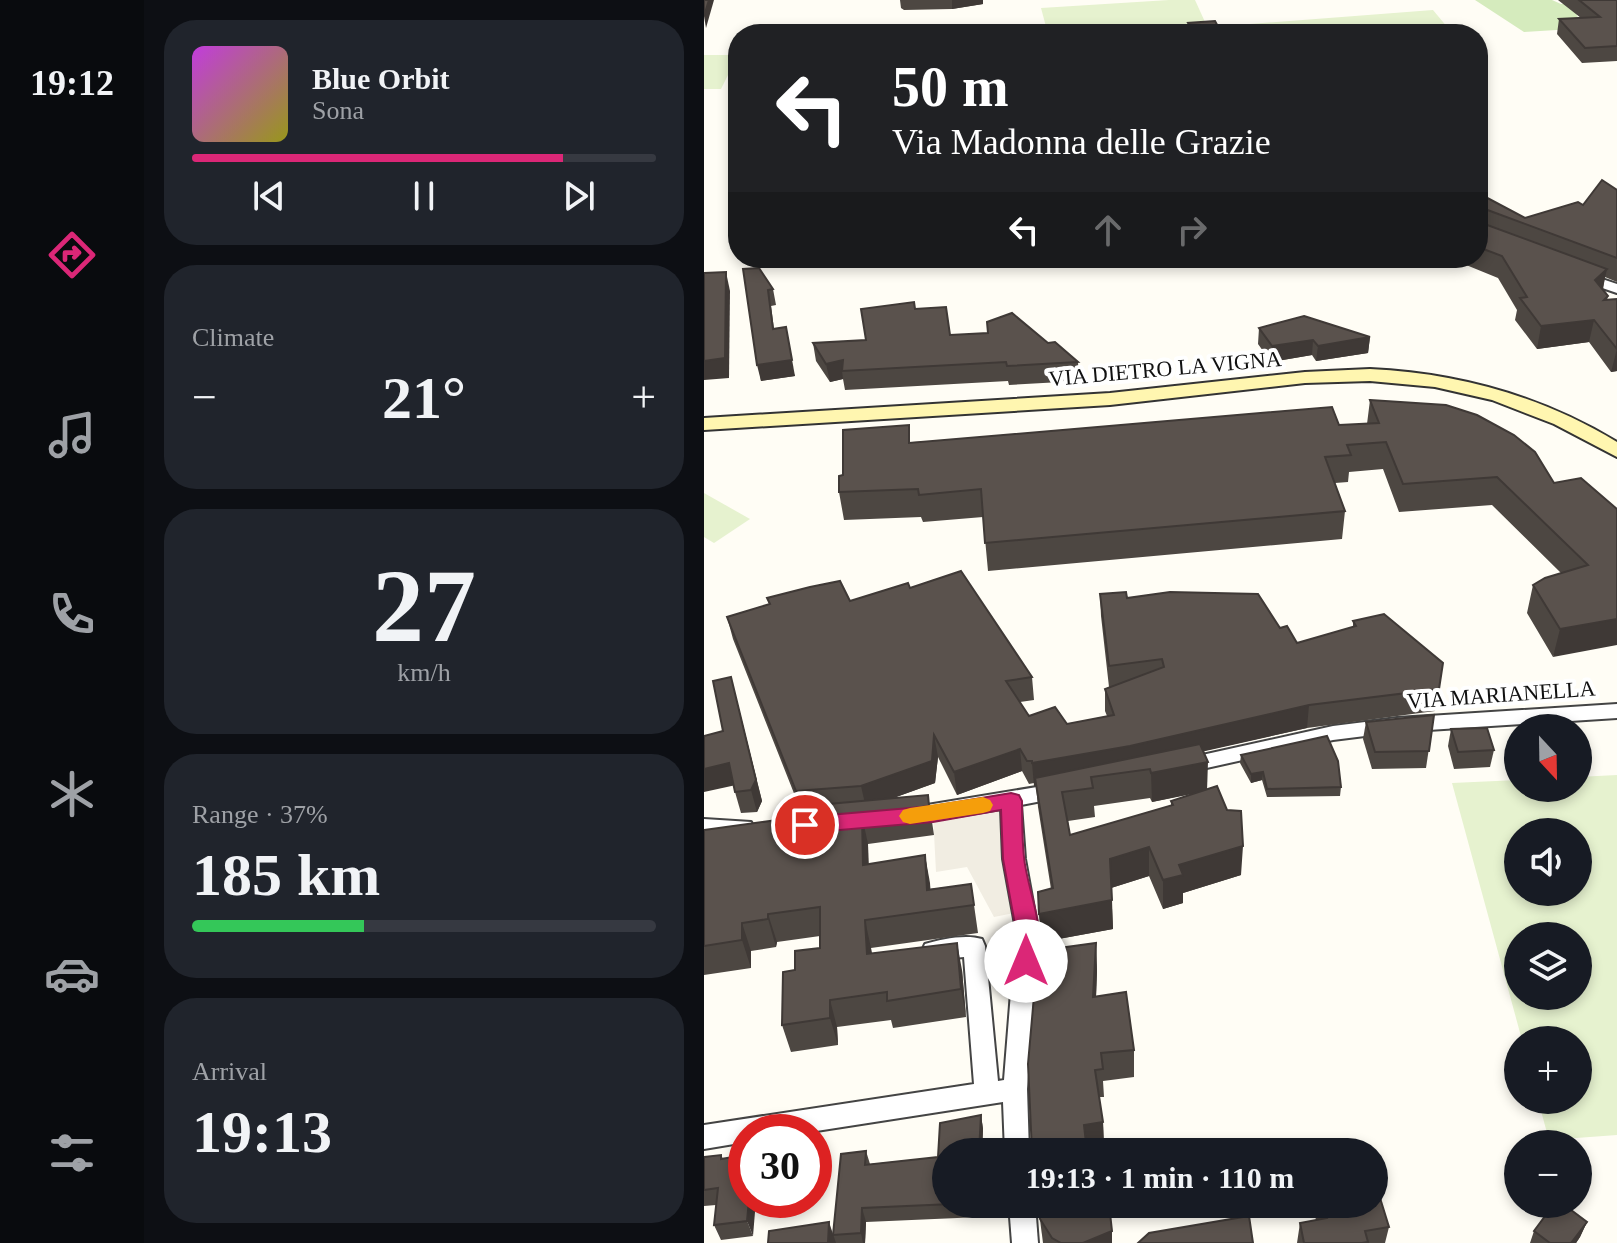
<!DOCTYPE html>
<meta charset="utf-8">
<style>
:root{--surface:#171b24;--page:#20242c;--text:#f1f3f6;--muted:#9ea1a6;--line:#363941;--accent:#db2777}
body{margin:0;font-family:"Times New Roman",serif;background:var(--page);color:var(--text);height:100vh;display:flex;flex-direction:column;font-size:30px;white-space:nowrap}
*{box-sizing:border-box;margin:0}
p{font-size:26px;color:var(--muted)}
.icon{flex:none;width:44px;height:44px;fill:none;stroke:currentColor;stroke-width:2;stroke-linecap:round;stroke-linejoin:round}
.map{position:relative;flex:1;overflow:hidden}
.details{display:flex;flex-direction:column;gap:20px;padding:20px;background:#0d0f14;width:560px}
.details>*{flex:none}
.banner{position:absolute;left:24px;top:24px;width:760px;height:244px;border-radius:32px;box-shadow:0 4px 12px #0003;background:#202124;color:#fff;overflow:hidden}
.needle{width:52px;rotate:158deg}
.tools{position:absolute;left:800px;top:714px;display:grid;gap:16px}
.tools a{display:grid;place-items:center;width:88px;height:88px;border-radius:50%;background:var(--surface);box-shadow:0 4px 12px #0003;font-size:40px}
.speed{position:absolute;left:24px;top:1114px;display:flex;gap:16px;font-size:40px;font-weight:700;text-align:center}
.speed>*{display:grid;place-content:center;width:104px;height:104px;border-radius:50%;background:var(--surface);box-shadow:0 4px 12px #0003;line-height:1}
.speed .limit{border:12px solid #d22;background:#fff;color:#111}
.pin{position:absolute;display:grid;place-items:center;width:68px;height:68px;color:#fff;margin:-34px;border:4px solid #fff;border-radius:50%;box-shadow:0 2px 8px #0007}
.me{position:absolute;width:88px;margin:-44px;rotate:0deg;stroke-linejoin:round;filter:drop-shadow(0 0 6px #0008)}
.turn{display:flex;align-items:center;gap:28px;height:168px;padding:0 32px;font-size:36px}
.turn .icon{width:104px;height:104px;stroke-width:2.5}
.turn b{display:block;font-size:56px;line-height:68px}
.lanes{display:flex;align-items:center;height:76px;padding:0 32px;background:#0003;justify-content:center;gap:40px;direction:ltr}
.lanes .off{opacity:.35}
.big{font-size:60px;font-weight:800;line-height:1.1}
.details .card{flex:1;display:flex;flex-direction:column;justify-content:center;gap:12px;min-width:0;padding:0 28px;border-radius:32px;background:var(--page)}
.details .dial{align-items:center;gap:0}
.dial b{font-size:104px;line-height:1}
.song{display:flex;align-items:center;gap:24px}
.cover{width:96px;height:96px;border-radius:12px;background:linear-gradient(135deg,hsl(290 70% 55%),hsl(60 70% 35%))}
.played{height:8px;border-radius:4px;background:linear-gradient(90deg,var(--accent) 80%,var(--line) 80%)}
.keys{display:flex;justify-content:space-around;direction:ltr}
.heat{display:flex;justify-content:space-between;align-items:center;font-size:44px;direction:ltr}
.charge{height:12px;border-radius:6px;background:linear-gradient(90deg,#34c759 37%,var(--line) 0)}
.trip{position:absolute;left:228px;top:1138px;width:456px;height:80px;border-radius:40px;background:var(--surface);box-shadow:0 4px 12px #0003;font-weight:800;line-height:80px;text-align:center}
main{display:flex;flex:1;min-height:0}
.tabs{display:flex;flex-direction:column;width:144px;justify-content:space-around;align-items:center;background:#090b0e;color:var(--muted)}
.tabs .icon{width:56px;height:56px}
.tabs .selected{color:var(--accent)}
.tabs b{font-size:36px;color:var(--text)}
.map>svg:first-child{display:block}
</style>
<main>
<nav class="tabs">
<b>19:12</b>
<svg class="icon selected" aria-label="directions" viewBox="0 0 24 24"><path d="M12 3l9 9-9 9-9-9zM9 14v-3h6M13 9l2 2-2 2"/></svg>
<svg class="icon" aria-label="music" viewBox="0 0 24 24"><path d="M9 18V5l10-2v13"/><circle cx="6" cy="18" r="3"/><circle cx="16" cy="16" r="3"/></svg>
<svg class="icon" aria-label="phone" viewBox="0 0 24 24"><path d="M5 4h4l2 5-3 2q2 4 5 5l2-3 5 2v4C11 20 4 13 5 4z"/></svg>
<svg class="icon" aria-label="climate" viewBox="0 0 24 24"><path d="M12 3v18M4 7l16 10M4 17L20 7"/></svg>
<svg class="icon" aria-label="car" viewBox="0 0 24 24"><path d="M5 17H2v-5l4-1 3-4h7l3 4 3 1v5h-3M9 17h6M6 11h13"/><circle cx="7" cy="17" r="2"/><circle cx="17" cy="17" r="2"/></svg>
<svg class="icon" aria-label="filters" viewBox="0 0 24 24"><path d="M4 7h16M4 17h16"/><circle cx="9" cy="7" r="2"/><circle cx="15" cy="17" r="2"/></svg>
</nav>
<section class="details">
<div class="card">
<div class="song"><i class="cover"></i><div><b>Blue Orbit</b><p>Sona</p></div></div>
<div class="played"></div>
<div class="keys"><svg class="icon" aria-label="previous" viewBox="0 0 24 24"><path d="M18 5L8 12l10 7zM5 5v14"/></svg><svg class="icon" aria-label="pause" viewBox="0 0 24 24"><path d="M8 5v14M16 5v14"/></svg><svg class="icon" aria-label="next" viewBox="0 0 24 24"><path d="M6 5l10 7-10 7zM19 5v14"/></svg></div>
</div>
<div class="card"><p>Climate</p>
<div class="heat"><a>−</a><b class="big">21°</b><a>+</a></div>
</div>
<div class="card dial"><b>27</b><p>km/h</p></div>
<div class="card"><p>Range · 37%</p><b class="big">185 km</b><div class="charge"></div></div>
<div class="card"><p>Arrival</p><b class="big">19:13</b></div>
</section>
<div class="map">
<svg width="913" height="1243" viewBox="0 0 913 1243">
<rect width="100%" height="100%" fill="#fffdf5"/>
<path fill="#d5ebbd" d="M771 0H848L857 4 870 3 873 16 885 28 820 32Z"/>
<g fill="#e6f2cf" fill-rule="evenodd">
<path d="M465 0H491L506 33 344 34 337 8Z"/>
<path d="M729 10 749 34H538L533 25Z"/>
<path d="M0 55H34L17 89H0Z"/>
<path d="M0 493 46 519 10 543 0 537Z"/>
<path d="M913 775V1135L845 1140 834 1100H874V1040H818L748 783 814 780V788H874V777ZM814 832H874V892H814ZM814 936H874V996H814Z"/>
</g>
<path fill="#f1ede2" d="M307 801 321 911 290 917 263 867 232 872 229 814Z"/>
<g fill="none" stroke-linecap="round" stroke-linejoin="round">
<g stroke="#444" stroke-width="4">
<g id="street">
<path d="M877 272 913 284V293L872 279 870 276Z"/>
<path d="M913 704V718L693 732 629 740 480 773 473 771 470 766 473 761 480 759 629 726 693 718Z"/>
<path d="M357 783 364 786 367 791 364 796 317 805 321 859 334 930 323 1089 325 1152H301L299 1102 106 1132H42V1142L0 1149V1125L270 1084 260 957 229 960 221 958 218 951 221 944C237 939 262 934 278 939L281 946 294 1081 300 1080 312 930 299 859 297 809 205 824 198 822 195 816 198 810 205 808Z"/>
<path d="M0 819 47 822 50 828 47 834 0 835Z"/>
<path d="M305 1204H331L334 1243H308Z"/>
</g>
</g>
<g stroke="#333" stroke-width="4">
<path id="secondary" d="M666 369C754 373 837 396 913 442V457L850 424 788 400 731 387 666 381 601 383 406 405 0 430V418L406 393 601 372Z"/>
</g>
<use href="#street" fill="#fff" fill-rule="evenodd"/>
<use href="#secondary" fill="#fff6b0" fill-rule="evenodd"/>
</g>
<g fill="#4d4742" fill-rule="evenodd">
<path d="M196 0H279V4L248 9 200 10 197 8Z"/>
<path d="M854 0H913V61L878 63 853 34 855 19 877 18Z"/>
<path d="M484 23 518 34H484Z"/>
<path d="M913 190V282L901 277 899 290 904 296 903 300 913 299V371L907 372 885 342 833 349 811 320 813 310 794 278 745 258H774V193L821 218 879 205Z"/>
<path d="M381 258H450L394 264Z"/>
<path d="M691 258H740L709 265Z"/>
<path d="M39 269 69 289 72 305 67 306 70 329 91 376 57 381Z"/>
<path d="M211 309 246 335 344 343 374 362 375 381 305 385 304 381 141 390 139 379 126 382 112 361 109 343 162 340Z"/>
<path d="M555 328 666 337 664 353 612 361 608 355 567 362 554 344Z"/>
<path d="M666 400 850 483 913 509 849 657 823 613 829 585 857 573 788 505 695 512 679 469 645 472 644 482 631 483 641 511 638 539 284 571 279 517 219 522 217 517 140 520 135 492 139 475 208 442 663 424Z"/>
<path d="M206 588 328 677 330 700 316 702 325 716 363 724 403 716 401 711V689L405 687 397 616 396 594 423 598 576 628 593 643 649 627V621L739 663 731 711 603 728 499 751 503 790 537 875 479 893V903L459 909 445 876 407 888 409 929 338 942 335 914 347 889 334 807 332 786H330V783L325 784 318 771 253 795 234 757 231 783 189 798 224 795 230 835 164 844V864L221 855 226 889 267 884 274 933 167 948 168 953 258 970 262 1017 189 1028 187 1020 133 1027 134 1045 87 1052 78 1025 91 970 116 948V936L73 942 72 947 47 951V968L0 975V830L81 819 95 806 29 639 23 617 65 604 63 598 146 601ZM490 793 467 801V806L366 835 364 821 391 817 390 806 446 798 448 802Z"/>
<path d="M27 677 58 801 53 812 37 813 31 792Z"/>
<path d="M730 715 722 768 668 769 659 739 662 722Z"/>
<path d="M747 729 790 750 786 767 750 769 744 746Z"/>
<path d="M537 755 637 787 636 796 563 797 558 780 547 783 536 763Z"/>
<path d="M392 943 393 971 392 996 430 1050V1077L399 1081 400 1097H395L399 1122 400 1148 383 1152Z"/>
<path d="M277 1115 279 1129 278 1152H242V1204H276V1217L162 1222 161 1243H64L129 1235 162 1151 166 1164 234 1157Z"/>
<path d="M17 1155 19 1159 49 1236 17 1240 10 1225 12 1205 0 1206V1157Z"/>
<path d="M334 1204H405L408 1243H339Z"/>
<path d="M611 1204H670L685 1227 681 1243H593L596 1223 612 1220 610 1212Z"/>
<path d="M883 1222 876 1237 872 1243H826L830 1231Z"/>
</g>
<g fill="#3f3936">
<path d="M5 0H10L2 28 0 16Z"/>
<path d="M248 0H279V4L248 9Z"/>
<path d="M778 208 775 229 774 211Z"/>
<path d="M394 258H450L394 264Z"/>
<path d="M710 258H740L709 265Z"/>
<path d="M903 269 898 291 891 280Z"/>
<path d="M22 272 26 291 25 378 0 380V361Z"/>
<path d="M890 320 885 342 833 349 837 326Z"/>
<path d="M82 327 91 376 57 381 53 365Z"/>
<path d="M666 337 664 353 612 361 614 346Z"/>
<path d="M609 340 608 355 567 362 568 346Z"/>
<path d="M913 349V371L907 372Z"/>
<path d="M139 360 138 371 139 379 126 382 122 364Z"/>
<path d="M913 619V645L849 657 856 629Z"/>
<path d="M27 677 58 801 53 812 47 790Z"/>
<path d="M605 705 603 728 426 768 330 786 328 763Z"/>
<path d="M230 735 234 757 231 783 162 808 157 786Z"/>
<path d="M316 749 318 771 253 795 250 772Z"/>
<path d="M504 762 503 791 448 802 447 773Z"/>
<path d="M25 763 32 785 0 792V769Z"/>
<path d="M559 772 558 780 547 783V774Z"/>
<path d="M158 816 164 844 166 893 159 865Z"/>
<path d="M539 846 537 875 479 893V903L459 909V880L475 865Z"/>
<path d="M445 847V876L407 888 406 859Z"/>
<path d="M221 855 226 883 228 911 223 890Z"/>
<path d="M408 900 409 929 338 942 335 914Z"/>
<path d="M64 914 73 942 72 947 64 919Z"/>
<path d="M161 920 167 948 169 981 163 954Z"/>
<path d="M38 923 47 951V968L38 940Z"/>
<path d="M253 943 258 970 262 1017 257 989Z"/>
<path d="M392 943 393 971 391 1025 389 997Z"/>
<path d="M126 1000 133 1027 134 1045 126 1018Z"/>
<path d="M277 1115 279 1129 278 1152H275Z"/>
<path d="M399 1122 400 1148 382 1152 380 1125Z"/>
<path d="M45 1200H52L49 1236 43 1221Z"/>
<path d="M158 1208 162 1222 161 1243H159L157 1233Z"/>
<path d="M125 1222 132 1243H124Z"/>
<path d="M883 1222 876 1237 872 1243H867Z"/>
<path d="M408 1231V1243H379Z"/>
</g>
<g fill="#5a524d" stroke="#3f3936" stroke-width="2">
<path d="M0 0H5L0 16Z"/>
<path d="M875 0H913V46L881 48 855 19 896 17Z"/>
<path d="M511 21 518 34H490L484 23Z"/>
<path d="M898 180 913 190V258L778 208 774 211 775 222 903 269 891 280 904 296 900 300 913 299V349L890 320 837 326 816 298 823 297 798 256 774 247V193L821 218 874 202 879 205Z"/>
<path d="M55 268 69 289 64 290 69 329 82 327 88 360 53 365 39 269Z"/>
<path d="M22 272 21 358 0 361V273Z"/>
<path d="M210 302 211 309 242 307 246 335 284 333 283 322 308 313 344 343 351 342 374 362 303 366 302 362 138 371 139 360 122 364 109 343 162 340 157 309Z"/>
<path d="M600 316 666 337 614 346 609 340 568 346 555 328Z"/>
<path d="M666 400 742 405 773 415 810 435 831 452 850 483 877 478 913 509V619L856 629 829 585 841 578 884 565 793 477 699 484 682 442 643 445 647 455 621 457 641 511 281 543 277 489 215 495 214 489 135 492V476L139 475V430L205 425V443L628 407 635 425 675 423Z"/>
<path d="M257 571 328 677 302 681 325 716 351 707 363 724 410 715 401 689 460 667 458 659 405 666 396 594 422 592 423 598 466 592 554 594 576 628 583 626 593 643 652 626 649 621 680 614 739 663 735 689 605 705 426 746 328 763V761H323L316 749 250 772 230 735 228 761 157 786 92 791 23 617 66 604 63 598 106 587 136 581 146 601 204 583 206 588Z"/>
<path d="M27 677 52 780 47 790 31 792 25 763 0 769V736L19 731 9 681Z"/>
<path d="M730 715 725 751 671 752 662 722Z"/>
<path d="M783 728 790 750 754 752 747 729Z"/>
<path d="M623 736 634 761 637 787 563 789 559 772 547 774 537 755Z"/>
<path d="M496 744 504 762 447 773 446 769 387 777 389 788 358 792 366 835 469 805 467 801 513 786 523 810 537 811 539 846 475 865 479 875 459 880 445 847 406 859 408 900 335 914 334 892 349 888 331 778Z"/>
<path d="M224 795 225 806 158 816 159 865 221 855 223 890 267 884 270 905 161 920 163 954 253 943 257 989 183 1001V992L126 1000V1018L78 1025 79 972 91 970V951L116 948V907L64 914V919L38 923V940L0 946V830L81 819 80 808Z"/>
<path d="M392 943 389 997 422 992 430 1050 397 1053 399 1069 391 1070 399 1122 380 1125 383 1152H328L324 1064 334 951Z"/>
<path d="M277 1115 275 1152H242V1204H248L158 1208 157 1233 129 1235 137 1154 162 1151 161 1165 234 1157 236 1123Z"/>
<path d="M17 1155V1159L42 1155V1200H45L43 1221 10 1225 14 1188 0 1190V1157Z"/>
<path d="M670 1185H672L685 1227 661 1231 664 1242 658 1243H600L596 1223 623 1218 619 1204H670Z"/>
<path d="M334 1204H405L408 1231 379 1243H357L348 1238 336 1219Z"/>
<path d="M850 1204H859L883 1222 867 1243H846L830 1231Z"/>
<path d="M545 1216 549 1243H434L445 1233Z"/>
<path d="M125 1222 124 1243H64L65 1231Z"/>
</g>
<path fill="#db2777" stroke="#8e194d" stroke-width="2" d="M307 793 315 795 318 801C318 819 318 838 320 857 323 891 346 935 330 968L322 970 314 968 310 961 312 930 299 859 297 810 229 822 101 833 93 831 90 825 93 819 101 817 229 806Z"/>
<path fill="#f59e0b" d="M279 797 286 800 289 805 286 811 279 813 206 824 199 822 195 816 199 810 206 808Z"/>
<g text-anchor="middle" stroke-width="8" stroke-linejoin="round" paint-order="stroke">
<g font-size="22" fill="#111" stroke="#fff">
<text transform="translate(461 368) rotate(-5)" y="8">VIA DIETRO LA VIGNA</text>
<text transform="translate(797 694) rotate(-4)" y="8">VIA MARIANELLA</text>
</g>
</g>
</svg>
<div class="tools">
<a><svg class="needle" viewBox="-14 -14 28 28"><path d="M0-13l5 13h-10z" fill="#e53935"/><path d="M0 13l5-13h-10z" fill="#9ea1a6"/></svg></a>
<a><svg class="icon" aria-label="sound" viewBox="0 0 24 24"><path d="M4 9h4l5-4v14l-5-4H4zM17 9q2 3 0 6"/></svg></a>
<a><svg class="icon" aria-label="layers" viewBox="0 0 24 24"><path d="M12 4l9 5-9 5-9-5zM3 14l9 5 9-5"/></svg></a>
<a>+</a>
<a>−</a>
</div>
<div class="speed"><div class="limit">30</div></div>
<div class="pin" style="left:101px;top:825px;background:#d93025"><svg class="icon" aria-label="arrive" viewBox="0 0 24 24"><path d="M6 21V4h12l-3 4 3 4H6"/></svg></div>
<svg class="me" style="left:322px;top:961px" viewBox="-20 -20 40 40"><circle r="19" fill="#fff"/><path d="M0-13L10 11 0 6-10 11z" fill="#db2777"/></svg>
<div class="trip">19:13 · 1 min · 110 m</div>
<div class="banner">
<div class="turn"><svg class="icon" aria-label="left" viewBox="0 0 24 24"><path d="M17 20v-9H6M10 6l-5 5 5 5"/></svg><div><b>50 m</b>Via Madonna delle Grazie</div></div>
<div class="lanes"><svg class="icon" aria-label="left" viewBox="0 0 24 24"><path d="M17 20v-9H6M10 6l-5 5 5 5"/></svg><svg class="icon off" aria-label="ahead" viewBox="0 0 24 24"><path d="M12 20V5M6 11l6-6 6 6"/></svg><svg class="icon off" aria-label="right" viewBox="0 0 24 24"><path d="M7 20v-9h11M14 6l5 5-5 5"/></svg></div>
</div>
</div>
</main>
